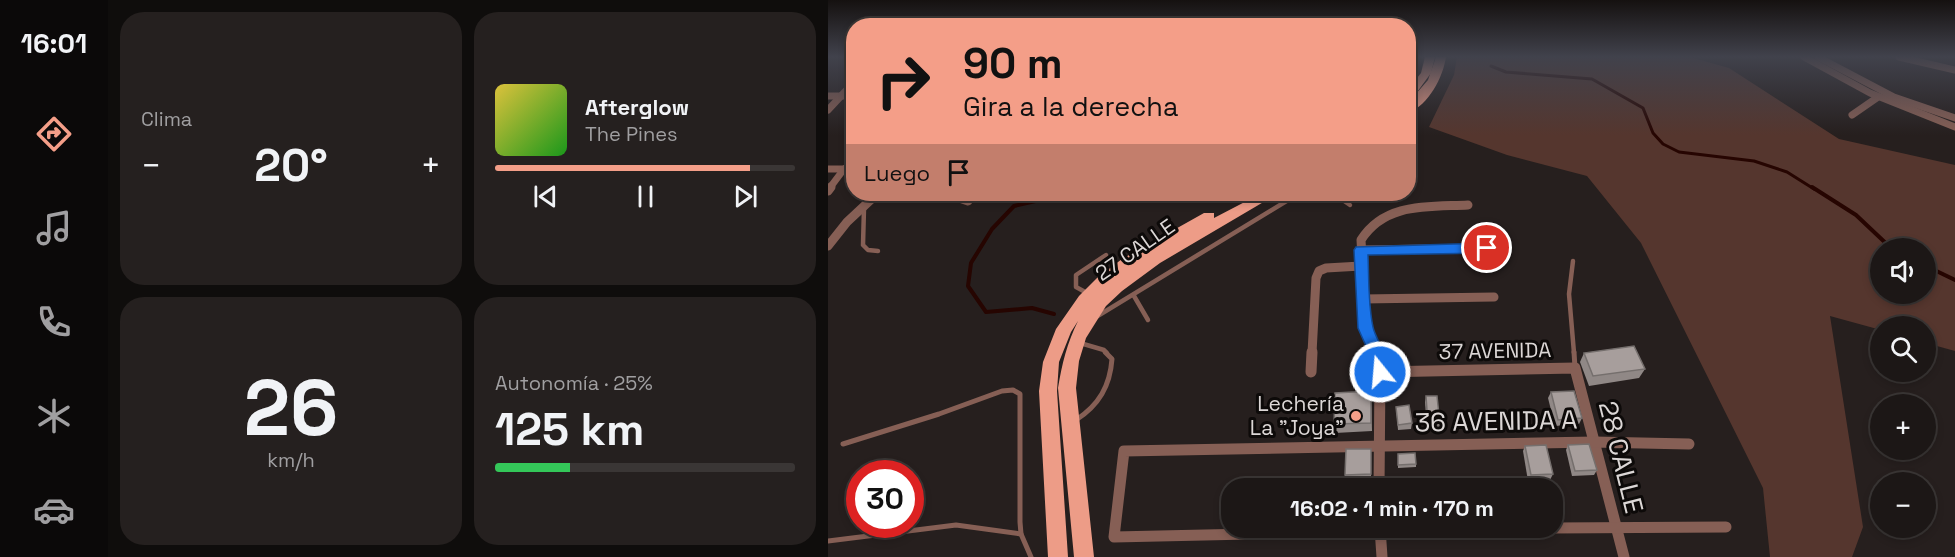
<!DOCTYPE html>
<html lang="es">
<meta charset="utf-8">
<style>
:root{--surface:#1c1716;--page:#25201f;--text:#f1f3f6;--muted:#a09fa1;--line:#3a3635;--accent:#f49e88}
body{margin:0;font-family:"Space Grotesk",sans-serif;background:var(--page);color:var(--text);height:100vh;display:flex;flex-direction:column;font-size:22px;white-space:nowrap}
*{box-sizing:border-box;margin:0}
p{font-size:20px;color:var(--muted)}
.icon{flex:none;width:33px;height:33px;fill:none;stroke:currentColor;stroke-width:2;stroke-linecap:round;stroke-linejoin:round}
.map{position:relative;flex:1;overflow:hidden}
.side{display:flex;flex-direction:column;gap:12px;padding:12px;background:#0f0d0c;width:720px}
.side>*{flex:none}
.guide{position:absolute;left:18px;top:18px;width:570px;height:183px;border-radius:24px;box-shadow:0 3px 9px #0003,0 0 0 2px var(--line);background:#f49e88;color:#111;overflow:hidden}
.controls{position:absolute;left:1042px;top:238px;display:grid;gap:12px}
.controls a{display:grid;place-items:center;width:66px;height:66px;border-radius:50%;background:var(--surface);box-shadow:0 3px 9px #0003,0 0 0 2px var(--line);font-size:30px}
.speed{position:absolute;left:18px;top:460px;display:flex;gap:12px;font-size:30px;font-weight:700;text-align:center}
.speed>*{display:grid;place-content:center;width:78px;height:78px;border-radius:50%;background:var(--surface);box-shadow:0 3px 9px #0003,0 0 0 2px var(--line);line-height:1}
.speed .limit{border:9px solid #d22;background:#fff;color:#111}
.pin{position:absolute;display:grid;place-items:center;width:51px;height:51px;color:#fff;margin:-26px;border:3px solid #fff;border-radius:50%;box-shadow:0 2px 6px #0007}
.me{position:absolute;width:66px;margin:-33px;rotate:343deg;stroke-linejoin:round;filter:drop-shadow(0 0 4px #0008)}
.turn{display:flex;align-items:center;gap:21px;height:126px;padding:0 18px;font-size:27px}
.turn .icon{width:78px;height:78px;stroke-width:2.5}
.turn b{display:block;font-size:42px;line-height:51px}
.then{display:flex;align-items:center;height:57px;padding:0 18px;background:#0003;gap:12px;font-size:22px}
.big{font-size:45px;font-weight:600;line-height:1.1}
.side .tile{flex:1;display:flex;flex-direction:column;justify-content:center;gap:9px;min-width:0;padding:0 21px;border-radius:24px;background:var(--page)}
.side .dial{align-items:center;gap:0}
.dial b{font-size:78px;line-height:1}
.song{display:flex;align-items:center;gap:18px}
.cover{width:72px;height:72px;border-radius:9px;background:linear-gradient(135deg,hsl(50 70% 55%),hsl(120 70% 35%))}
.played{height:6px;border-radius:3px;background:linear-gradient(90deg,var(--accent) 85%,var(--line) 85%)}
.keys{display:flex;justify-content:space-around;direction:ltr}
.heat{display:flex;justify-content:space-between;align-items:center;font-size:33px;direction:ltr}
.charge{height:9px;border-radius:4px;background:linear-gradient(90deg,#34c759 25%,var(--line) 0)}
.side .tiles{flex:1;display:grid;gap:12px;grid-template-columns:repeat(2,1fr)}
.trip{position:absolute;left:393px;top:478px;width:342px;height:60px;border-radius:24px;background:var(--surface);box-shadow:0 3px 9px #0003,0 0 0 2px var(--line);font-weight:600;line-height:60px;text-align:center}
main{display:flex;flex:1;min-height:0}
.menu{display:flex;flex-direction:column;width:108px;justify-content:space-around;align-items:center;background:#0b0909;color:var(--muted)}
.menu .icon{width:42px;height:42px}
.menu .active{color:var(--accent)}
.menu b{font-size:27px;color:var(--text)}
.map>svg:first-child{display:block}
</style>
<main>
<nav class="menu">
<b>16:01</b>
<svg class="icon active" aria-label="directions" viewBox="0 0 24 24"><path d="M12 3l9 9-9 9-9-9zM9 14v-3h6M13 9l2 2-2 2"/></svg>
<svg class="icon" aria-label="music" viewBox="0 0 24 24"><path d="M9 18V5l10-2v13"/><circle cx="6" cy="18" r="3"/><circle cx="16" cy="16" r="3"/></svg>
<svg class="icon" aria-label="phone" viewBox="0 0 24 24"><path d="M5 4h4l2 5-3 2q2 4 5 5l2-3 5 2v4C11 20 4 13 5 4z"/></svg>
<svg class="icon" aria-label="climate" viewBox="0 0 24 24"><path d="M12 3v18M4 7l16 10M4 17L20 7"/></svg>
<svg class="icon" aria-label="car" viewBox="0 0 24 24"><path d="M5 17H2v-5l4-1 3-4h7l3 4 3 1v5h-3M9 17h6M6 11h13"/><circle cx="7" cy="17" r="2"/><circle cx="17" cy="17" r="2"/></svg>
</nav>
<section class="side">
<div class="tiles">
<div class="tile"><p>Clima</p>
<div class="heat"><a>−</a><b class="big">20°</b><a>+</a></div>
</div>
<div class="tile">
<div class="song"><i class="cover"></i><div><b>Afterglow</b><p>The Pines</p></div></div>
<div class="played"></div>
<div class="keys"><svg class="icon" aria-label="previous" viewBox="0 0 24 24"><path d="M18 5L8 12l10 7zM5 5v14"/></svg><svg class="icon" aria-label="pause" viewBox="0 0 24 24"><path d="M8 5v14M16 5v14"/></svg><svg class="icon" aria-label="next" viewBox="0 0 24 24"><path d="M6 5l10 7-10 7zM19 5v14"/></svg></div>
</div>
<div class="tile dial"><b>26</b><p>km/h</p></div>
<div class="tile"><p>Autonomía · 25%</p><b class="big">125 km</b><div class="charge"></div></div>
</div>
</section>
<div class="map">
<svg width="1127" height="557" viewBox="0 0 1127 557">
<rect width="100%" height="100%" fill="#261f1e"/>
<path fill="#55362e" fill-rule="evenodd" d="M629 57H862L901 68 1011 139 1127 165V351L1098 343V327H1053V330L1002 316 1035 527 1024 557H942L935 488 813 243 759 176 679 155 601 127 626 75ZM1053 249H1098V294H1053Z"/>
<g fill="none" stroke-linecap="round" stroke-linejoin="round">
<path stroke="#260501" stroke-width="3" d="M663 66 678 72 764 79 815 108 825 133 835 144 851 152 926 161 959 172 986 189"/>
<g stroke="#260501" stroke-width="4">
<path d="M984 187 1028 215 1064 249"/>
<path d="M224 194 221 198 186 206 164 229 143 263 140 286 158 312 204 308 226 314"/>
<path d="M1098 266 1127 280"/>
</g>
<g stroke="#865f55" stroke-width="4.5">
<path d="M506 194 522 205"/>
<path d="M36 208 35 245 40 250 50 251"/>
<path d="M745 261 741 294 746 353"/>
<path d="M259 293 248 287V275L278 255"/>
<path d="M306 296 320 320"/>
<path d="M268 317 470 194"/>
<path d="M252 343 276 350 279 353"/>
</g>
<g stroke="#865f55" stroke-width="5">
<path d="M746 352 747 368"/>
<path d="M248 420C271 405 282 386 284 359L277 352"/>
<path d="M15 444 111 414 174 391 185 390 192 394V522L193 534 203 557"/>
<path d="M0 541 128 525 193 534"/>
</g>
<g stroke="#865f55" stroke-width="7">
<path d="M976 57 1042 93 1127 127"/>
<path d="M990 57 1066 97 1127 118"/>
<path d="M1071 57 1127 70"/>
<path d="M0 96H26"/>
<path d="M0 110 26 82"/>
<path d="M1024 115 1050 97"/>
<path d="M0 169H16"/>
<path d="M1 189 16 169 26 162"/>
</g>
<g stroke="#865f55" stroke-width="9">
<path d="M0 191 3 187"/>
<path d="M120 194 140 201"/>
<path d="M0 246 19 222 49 194"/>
<path d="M533 250 659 248"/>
<path d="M535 299 666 297"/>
<path d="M484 353 488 278 491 271 498 268 533 266"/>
<path d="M548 353 538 328 533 240C557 202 601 207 640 205"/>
</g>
<g stroke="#865f55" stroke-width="11">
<path d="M548 352 552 372 551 489"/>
<path d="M483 372 484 352"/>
<path d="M552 372 747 368 796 557"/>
<path d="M552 528 554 557"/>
<path d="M699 528 286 537 296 451 766 442 861 444"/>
<path d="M724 528 898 527"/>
</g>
<g fill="#ed9c87" fill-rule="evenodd">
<path d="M597 57H607L603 73 584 99 580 100V89L593 73Z"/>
<path d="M608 57H618C615 77 601 105 580 113V103L600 80Z"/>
<path d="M432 194H449L332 263 294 291 278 306 258 338 251 361 248 388 266 557H246L230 388C234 364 239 343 250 321L243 332 231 362 229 391 240 557H220L211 391 215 362 228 329 251 296 269 278 294 259 376 213H386V218Z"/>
</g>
</g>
<g fill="#908886">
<path d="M756 353 817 369 811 378 761 386 752 362Z"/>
<path d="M543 391 544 431 507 433 506 424Z"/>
<path d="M723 392 754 418 751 424 727 426 720 398Z"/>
<path d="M598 396 612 425 611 431H599L597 402Z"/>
<path d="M568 407 584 423 583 429 570 430Z"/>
<path d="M740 445 769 470 766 475 744 476 738 450Z"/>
<path d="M697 446 725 474 722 480 700 481 695 451Z"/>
<path d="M543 449V480H517V475Z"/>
<path d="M570 454 588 464V467L570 468Z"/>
</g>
<g fill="#a79e9c" stroke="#756f6d" stroke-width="1.5">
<path d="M806 346 817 369 765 376 756 353Z"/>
<path d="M543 391V423L506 424 507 393Z"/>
<path d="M746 391 754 418 730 420 723 392Z"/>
<path d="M598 396H609L612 425H600Z"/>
<path d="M581 405 584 423 570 425 568 407Z"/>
<path d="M761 444 769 470 747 471 740 445Z"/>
<path d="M718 445 725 474 703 475 697 446Z"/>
<path d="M518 449H543V474L517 475Z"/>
<path d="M587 453 588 464 570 465V454Z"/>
</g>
<linearGradient id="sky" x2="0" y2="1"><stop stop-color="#151110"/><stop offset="0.42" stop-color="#41424c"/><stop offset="1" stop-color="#41424c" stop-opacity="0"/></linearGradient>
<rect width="1127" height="135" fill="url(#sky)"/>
<path fill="#1a73e8" stroke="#114b97" stroke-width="1.5" d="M659 243 665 248 659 253 540 255C541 278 540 304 545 327 548 342 566 361 558 377L552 378 547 377 542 355 530 328 526 250 528 247Z"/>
<circle fill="#f49e88" stroke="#0d0a09" stroke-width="2" cx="528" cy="416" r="6"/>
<g text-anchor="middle" stroke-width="6" stroke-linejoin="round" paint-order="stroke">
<g font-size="21" fill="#dcd7d6" stroke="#0d0a09">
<text transform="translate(307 250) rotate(-35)" y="7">27 CALLE</text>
<text transform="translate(667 351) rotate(-1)" y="7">37 AVENIDA</text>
</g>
<g font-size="21" fill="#dcd7d6" stroke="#0d0a09" text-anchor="end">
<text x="516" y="411">Lechería<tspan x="516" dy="24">La "Joya"</tspan></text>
</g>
<g font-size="26" fill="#dcd7d6" stroke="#0d0a09">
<text transform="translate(668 421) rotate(-1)" y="9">36 AVENIDA A</text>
<text transform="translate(793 457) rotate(76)" y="9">28 CALLE</text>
</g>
</g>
</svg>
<div class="controls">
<a><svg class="icon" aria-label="sound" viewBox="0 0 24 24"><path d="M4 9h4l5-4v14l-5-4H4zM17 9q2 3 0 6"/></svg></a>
<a><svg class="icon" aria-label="search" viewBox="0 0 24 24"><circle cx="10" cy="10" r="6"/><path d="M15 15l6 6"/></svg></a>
<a>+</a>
<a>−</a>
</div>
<div class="speed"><div class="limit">30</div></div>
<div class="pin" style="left:659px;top:248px;background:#d93025"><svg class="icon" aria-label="arrive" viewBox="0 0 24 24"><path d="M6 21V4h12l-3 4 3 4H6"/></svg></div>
<svg class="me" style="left:552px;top:372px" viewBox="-20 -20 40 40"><circle r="17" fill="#1a73e8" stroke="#fff" stroke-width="3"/><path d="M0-11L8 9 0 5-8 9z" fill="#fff"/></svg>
<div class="trip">16:02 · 1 min · 170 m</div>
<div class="guide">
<div class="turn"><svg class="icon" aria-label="right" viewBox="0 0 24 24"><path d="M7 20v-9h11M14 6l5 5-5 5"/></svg><div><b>90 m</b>Gira a la derecha</div></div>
<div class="then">Luego<svg class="icon" aria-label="arrive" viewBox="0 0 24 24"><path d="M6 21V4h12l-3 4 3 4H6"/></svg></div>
</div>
</div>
</main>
